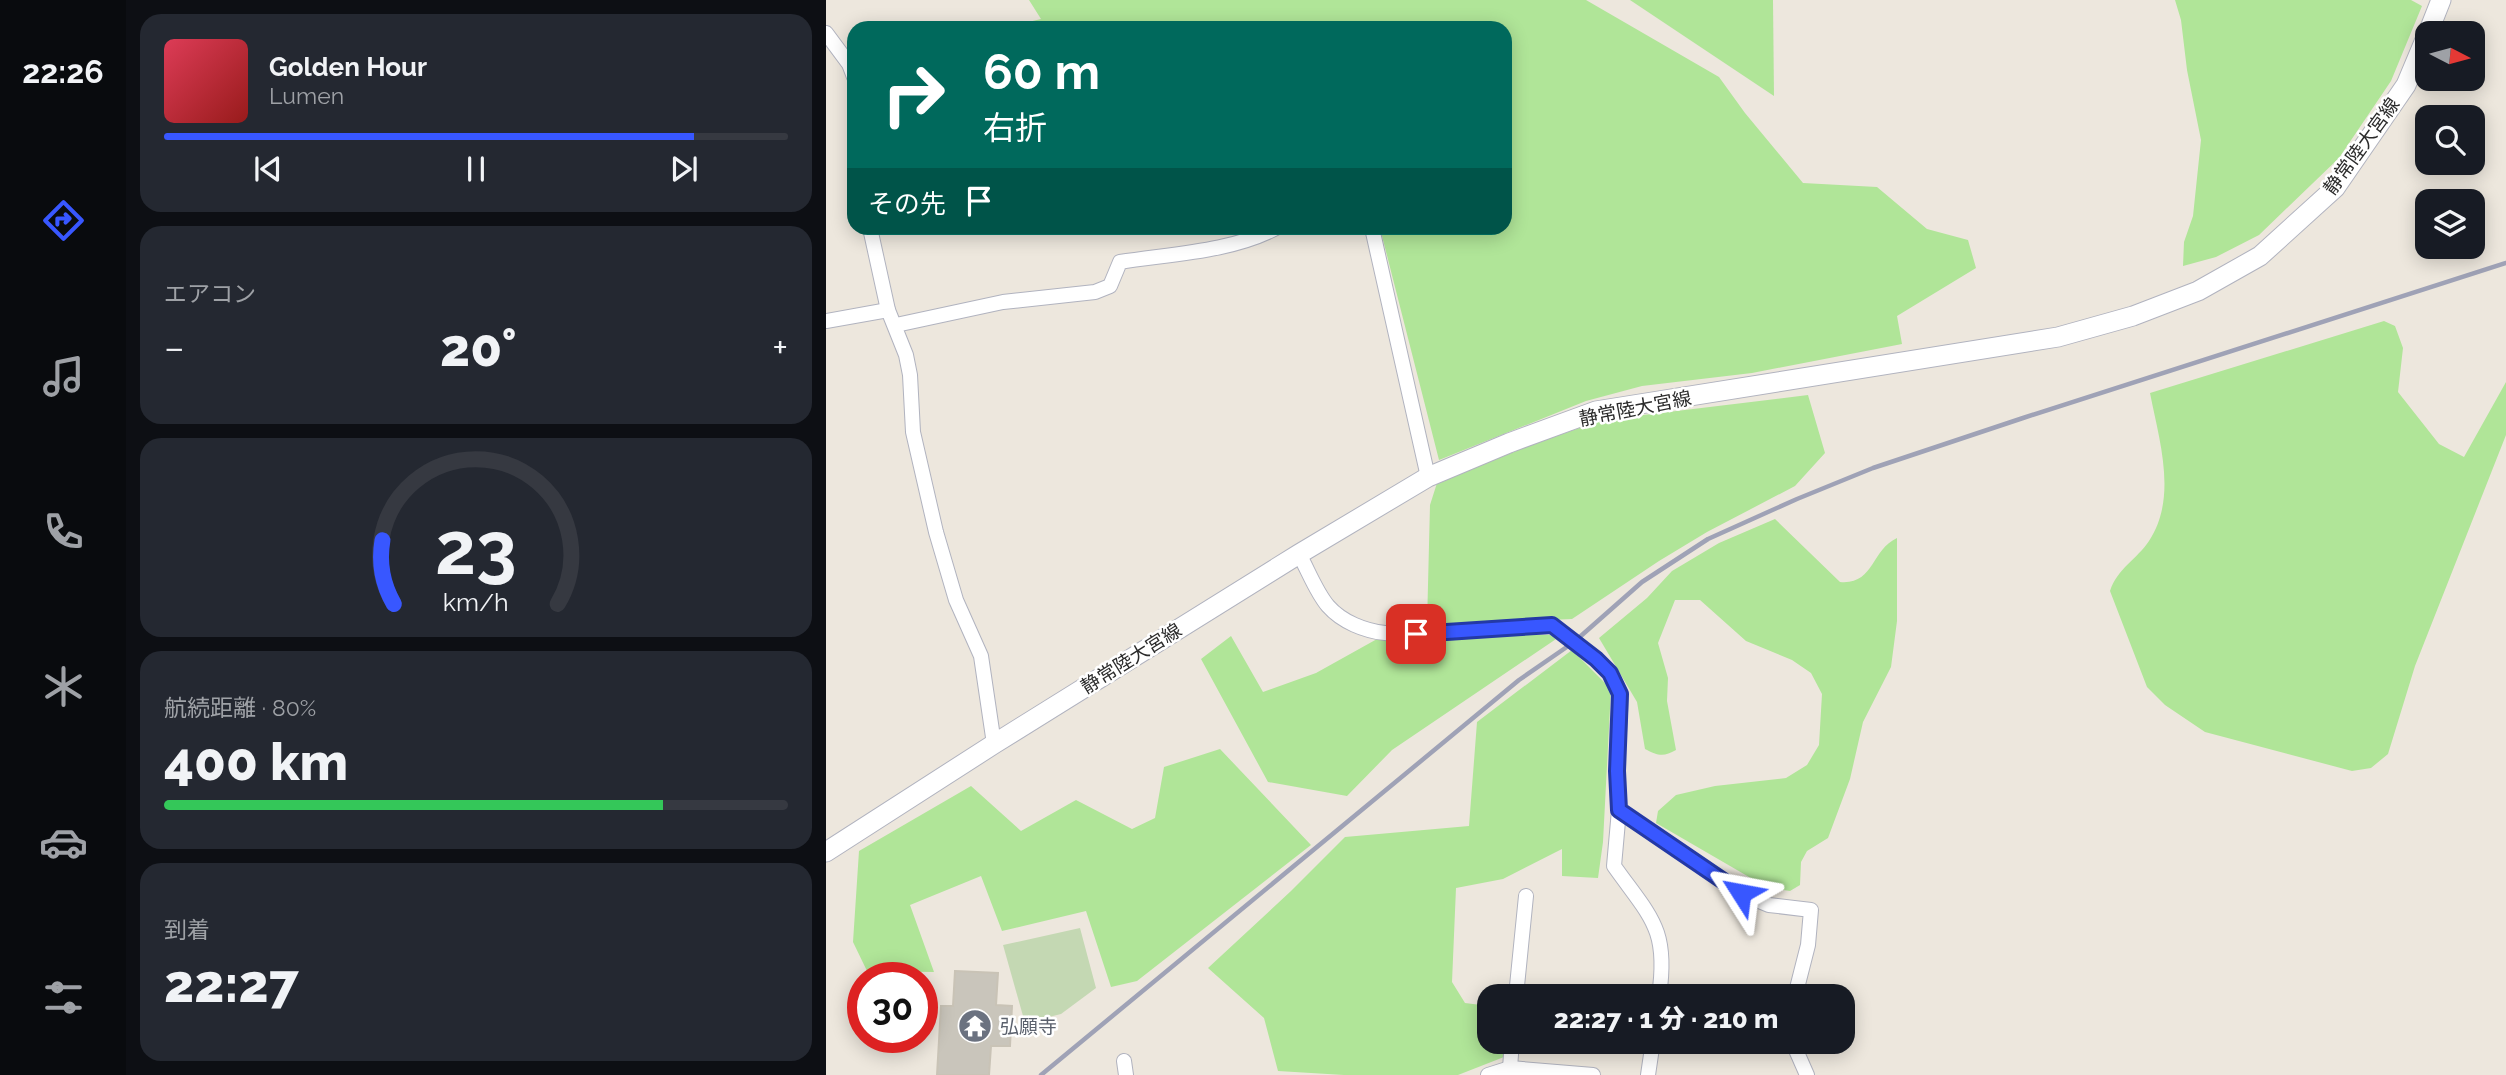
<!DOCTYPE html>
<html lang="ja">
<meta charset="utf-8">
<style>
:root{--surface:#171b24;--page:#242831;--text:#f1f3f6;--muted:#9ea1a6;--line:#363941;--accent:#3857ff}
body{margin:0;font-family:Raleway,"Noto Sans JP",sans-serif;background:var(--page);color:var(--text);height:100vh;display:flex;flex-direction:column;font-size:26px;white-space:nowrap}
*{box-sizing:border-box;margin:0}
p{font-size:23px;color:var(--muted)}
.icon{flex:none;width:38px;height:38px;fill:none;stroke:currentColor;stroke-width:2;stroke-linecap:round;stroke-linejoin:round}
.map{position:relative;flex:1;overflow:hidden}
.drawer{display:flex;flex-direction:column;gap:14px;padding:14px;background:#0d0f14;width:700px}
.drawer>*{flex:none}
.hud{position:absolute;left:21px;top:21px;width:665px;height:214px;border-radius:21px;box-shadow:0 4px 18px #0003;background:#00695c;color:#fff;overflow:hidden}
.needle{width:46px;rotate:96deg}
.controls{position:absolute;left:1589px;top:21px;display:grid;gap:14px}
.controls a{display:grid;place-items:center;width:70px;height:70px;border-radius:14px;background:var(--surface);box-shadow:0 4px 18px #0003;font-size:35px}
.speed{position:absolute;left:21px;top:962px;display:flex;gap:14px;font-size:35px;font-weight:700;text-align:center}
.speed>*{display:grid;place-content:center;width:91px;height:91px;border-radius:50%;background:var(--surface);box-shadow:0 4px 18px #0003;line-height:1}
.speed .limit{border:10px solid #d22;background:#fff;color:#111}
.pin{position:absolute;display:grid;place-items:center;width:60px;height:60px;color:#fff;margin:-30px;border-radius:14px;box-shadow:0 4px 10px #0006}
.me{position:absolute;width:77px;margin:-38px;rotate:304deg;stroke-linejoin:round;filter:drop-shadow(0 0 5px #0008)}
.turn{display:flex;align-items:center;gap:24px;height:147px;padding:0 21px;font-size:32px}
.turn .icon{width:91px;height:91px;stroke-width:2.5}
.turn b{display:block;font-size:49px;line-height:60px}
.then{display:flex;align-items:center;height:66px;padding:0 21px;background:#0003;gap:14px;font-size:26px}
.big{font-size:52px;font-weight:800;line-height:1.1}
.drawer .tile{flex:1;display:flex;flex-direction:column;justify-content:center;gap:10px;min-width:0;padding:0 24px;border-radius:21px;background:var(--page)}
.drawer .dial{align-items:center;gap:0}
.dial svg{height:182px;overflow:visible;fill:none;stroke:var(--line);stroke-width:7;stroke-linecap:round;text-anchor:middle}
.dial text{fill:var(--text);stroke:none}
.song{display:flex;align-items:center;gap:21px}
.cover{width:84px;height:84px;border-radius:10px;background:linear-gradient(135deg,hsl(350 70% 55%),hsl(0 70% 35%))}
.played{height:7px;border-radius:4px;background:linear-gradient(90deg,var(--accent) 85%,var(--line) 85%)}
.keys{display:flex;justify-content:space-around;direction:ltr}
.heat{display:flex;justify-content:space-between;align-items:center;font-size:38px;direction:ltr}
.charge{height:10px;border-radius:5px;background:linear-gradient(90deg,#34c759 80%,var(--line) 0)}
.trip{position:absolute;left:651px;top:984px;width:378px;height:70px;border-radius:21px;background:var(--surface);box-shadow:0 4px 18px #0003;font-weight:800;line-height:70px;text-align:center}
main{display:flex;flex:1;min-height:0}
.tab-bar{display:flex;flex-direction:column;width:126px;justify-content:space-around;align-items:center;background:#090b0e;color:var(--muted)}
.tab-bar .icon{width:49px;height:49px}
.tab-bar .active{color:var(--accent)}
.tab-bar b{font-size:32px;color:var(--text)}
.map>svg:first-child{display:block}
</style>
<main>
<nav class="tab-bar">
<b>22:26</b>
<svg class="icon active" aria-label="directions" viewBox="0 0 24 24"><path d="M12 3l9 9-9 9-9-9zM9 14v-3h6M13 9l2 2-2 2"/></svg>
<svg class="icon" aria-label="music" viewBox="0 0 24 24"><path d="M9 18V5l10-2v13"/><circle cx="6" cy="18" r="3"/><circle cx="16" cy="16" r="3"/></svg>
<svg class="icon" aria-label="phone" viewBox="0 0 24 24"><path d="M5 4h4l2 5-3 2q2 4 5 5l2-3 5 2v4C11 20 4 13 5 4z"/></svg>
<svg class="icon" aria-label="climate" viewBox="0 0 24 24"><path d="M12 3v18M4 7l16 10M4 17L20 7"/></svg>
<svg class="icon" aria-label="car" viewBox="0 0 24 24"><path d="M5 17H2v-5l4-1 3-4h7l3 4 3 1v5h-3M9 17h6M6 11h13"/><circle cx="7" cy="17" r="2"/><circle cx="17" cy="17" r="2"/></svg>
<svg class="icon" aria-label="filters" viewBox="0 0 24 24"><path d="M4 7h16M4 17h16"/><circle cx="9" cy="7" r="2"/><circle cx="15" cy="17" r="2"/></svg>
</nav>
<section class="drawer">
<div class="tile">
<div class="song"><i class="cover"></i><div><b>Golden Hour</b><p>Lumen</p></div></div>
<div class="played"></div>
<div class="keys"><svg class="icon" aria-label="previous" viewBox="0 0 24 24"><path d="M18 5L8 12l10 7zM5 5v14"/></svg><svg class="icon" aria-label="pause" viewBox="0 0 24 24"><path d="M8 5v14M16 5v14"/></svg><svg class="icon" aria-label="next" viewBox="0 0 24 24"><path d="M6 5l10 7-10 7zM19 5v14"/></svg></div>
</div>
<div class="tile"><p>エアコン</p>
<div class="heat"><a>−</a><b class="big">20°</b><a>+</a></div>
</div>
<div class="tile dial"><svg viewBox="0 0 100 80">
<path d="M14 69A42 42 0 1 1 86 69"/>
<path d="M14 69A42 42 0 0 1 9 41" stroke="#3857ff"/>
<text x="50" y="56" font-size="32" font-weight="700">23</text>
<text x="50" y="72" font-size="11">km/h</text>
</svg></div>
<div class="tile"><p>航続距離 · 80%</p><b class="big">400 km</b><div class="charge"></div></div>
<div class="tile"><p>到着</p><b class="big">22:27</b></div>
</section>
<div class="map">
<svg width="1680" height="1075" viewBox="0 0 1680 1075">
<rect width="100%" height="100%" fill="#ede7dd"/>
<g fill="#b0e598">
<path d="M203 0H760L893 77 919 113 977 183 1051 187 1101 229 1142 240 1150 268 1071 316 1076 344 926 373 816 386 760 401 613 460 554 228H679V28H190V25L215 19Z"/>
<path d="M804 0H947L948 96Z"/>
<path d="M1349 0H1585L1596 6 1565 81 1513 158 1433 235 1390 257 1357 266 1358 242 1367 216 1375 140 1361 70 1355 20Z"/>
<path d="M1558 321 1569 326 1577 348 1572 392 1613 444 1638 457 1680 382V435L1589 666 1562 754 1545 768 1526 771 1379 732 1339 705 1321 687 1284 591C1291 569 1311 559 1323 541 1352 497 1333 440 1324 393Z"/>
<path d="M982 395 999 453 969 486 881 532 833 561 746 619 601 625 604 505 611 483 705 445 776 420Z"/>
<path d="M949 519 1014 582C1048 585 1045 550 1071 538V621L1065 667 1037 722 1024 779 1002 838 981 851 975 862 974 885 964 891 942 888 830 823 832 811 850 795 889 786 960 778 981 765 993 745 996 694 985 673 966 660 920 641 874 600H849L832 643 842 678 841 701 850 750C838 757 832 756 819 749L811 702 773 638 821 598 846 571 893 543Z"/>
<path d="M560 634 736 635 566 750 521 796 442 782 375 659 405 636 437 692 490 673Z"/>
<path d="M746 650 785 689 777 842 772 878 736 876V849L677 879 630 888 626 982 639 1003 663 1006V1041H679L678 1057 632 1075H518L452 1071 438 1018 382 968 465 891 519 837 643 826 651 722Z"/>
<path d="M394 749 485 845 311 981 285 987 260 911 176 931 155 876 84 905 108 972 41 971 27 942 33 851 145 786 195 831 250 800 306 829 329 818 338 767Z"/>
</g>
<path fill="#c4d8b3" d="M254 928 270 988 235 1014 199 1023 177 945Z"/>
<path fill="#c9c5bb" stroke="#c9c3b6" stroke-width="2" d="M129 971 172 973 170 1005 186 1006 184 1046H165L163 1075H111L115 1006H127Z"/>
<g fill="none" stroke-linecap="round" stroke-linejoin="round">
<g stroke="#b1b3bf" stroke-width="16">
<g id="minor">
<path d="M0 33 23 64 28 77"/>
<path d="M44 228 62 310 80 355 84 375 87 432 110 532 130 600 155 656 168 744"/>
<path d="M546 228 602 477"/>
<path d="M0 321 62 310"/>
<path d="M70 325 177 302 269 292 284 286 294 262C343 254 405 252 450 228"/>
<path d="M473 554C482 570 490 592 502 606 516 622 539 631 559 633 614 638 671 625 726 626L770 659 784 673 795 694 791 771 793 810 914 893 943 905 985 910 982 945 969 996"/>
<path d="M793 810 788 866C824 917 843 928 833 996"/>
<path d="M690 996 700 896"/>
<path d="M966 1041 981 1075"/>
<path d="M298 1061 300 1075"/>
<path d="M684 1068 686 1041"/>
<path d="M662 1075 684 1068 767 1075"/>
<path d="M822 1075 827 1041"/>
</g>
</g>
<g stroke="#b1b3bf" stroke-width="21">
<g id="secondary">
<path d="M1602 33 1615 0"/>
<path d="M0 852 168 744 473 554 602 477 683 443 770 411 1232 337 1307 316 1372 291 1434 256 1509 188 1580 85 1601 35"/>
</g>
</g>
<use href="#minor" stroke="#fff" stroke-width="14"/>
<use href="#secondary" stroke="#fff" stroke-width="19"/>
<path stroke="#9fa2b6" stroke-width="4.5" d="M215 1075 693 680 748 642 816 582 882 539 971 499 1047 468 1197 418 1680 263"/>
</g>
<g fill="none" stroke-linecap="round" stroke-linejoin="round">
<g stroke="#2439a6" stroke-width="18">
<path id="route" d="M590 634 726 625 770 659 784 673 794 694 791 771 793 810 915 893"/>
</g>
<use href="#route" stroke="#3857ff" stroke-width="12"/>
</g>
<defs>
<g id="temple-disc" transform="scale(1.75)"><circle r="9.5" fill="#6b7280" stroke="#fff"/><path d="M0-6L5-2H3V0L6.5 2.5H4V6H1.5V3h-3V6H-4V2.5H-6.5L-3 0V-2H-5Z" fill="#fff"/></g>
</defs>
<g fill-rule="evenodd">
<use href="#temple-disc" x="149" y="1026"/>
</g>
<g text-anchor="middle" stroke-width="5" stroke-linejoin="round" paint-order="stroke">
<g font-size="19" fill="#2b2b2b" stroke="#fff">
<text transform="translate(1535 146) rotate(-54)" y="7">静常陸大宮線</text>
<text transform="translate(809 408) rotate(-11)" y="7">静常陸大宮線</text>
<text transform="translate(305 658) rotate(-32)" y="7">静常陸大宮線</text>
</g>
<g font-size="19" fill="#5b616d" stroke="#fff" text-anchor="start">
<text x="174" y="1033">弘願寺</text>
</g>
</g>
</svg>
<div class="controls">
<a><svg class="needle" viewBox="-14 -14 28 28"><path d="M0-13l5 13h-10z" fill="#e53935"/><path d="M0 13l5-13h-10z" fill="#9ea1a6"/></svg></a>
<a><svg class="icon" aria-label="search" viewBox="0 0 24 24"><circle cx="10" cy="10" r="6"/><path d="M15 15l6 6"/></svg></a>
<a><svg class="icon" aria-label="layers" viewBox="0 0 24 24"><path d="M12 4l9 5-9 5-9-5zM3 14l9 5 9-5"/></svg></a>
</div>
<div class="speed"><div class="limit">30</div></div>
<div class="pin" style="left:590px;top:634px;background:#d93025"><svg class="icon" aria-label="arrive" viewBox="0 0 24 24"><path d="M6 21V4h12l-3 4 3 4H6"/></svg></div>
<svg class="me" style="left:915px;top:893px" viewBox="-20 -20 40 40"><path d="M0-17L14 15 0 8-14 15z" fill="#3857ff" stroke="#fff" stroke-width="4"/></svg>
<div class="trip">22:27 · 1 分 · 210 m</div>
<div class="hud">
<div class="turn"><svg class="icon" aria-label="right" viewBox="0 0 24 24"><path d="M7 20v-9h11M14 6l5 5-5 5"/></svg><div><b>60 m</b>右折</div></div>
<div class="then">その先<svg class="icon" aria-label="arrive" viewBox="0 0 24 24"><path d="M6 21V4h12l-3 4 3 4H6"/></svg></div>
</div>
</div>
</main>
